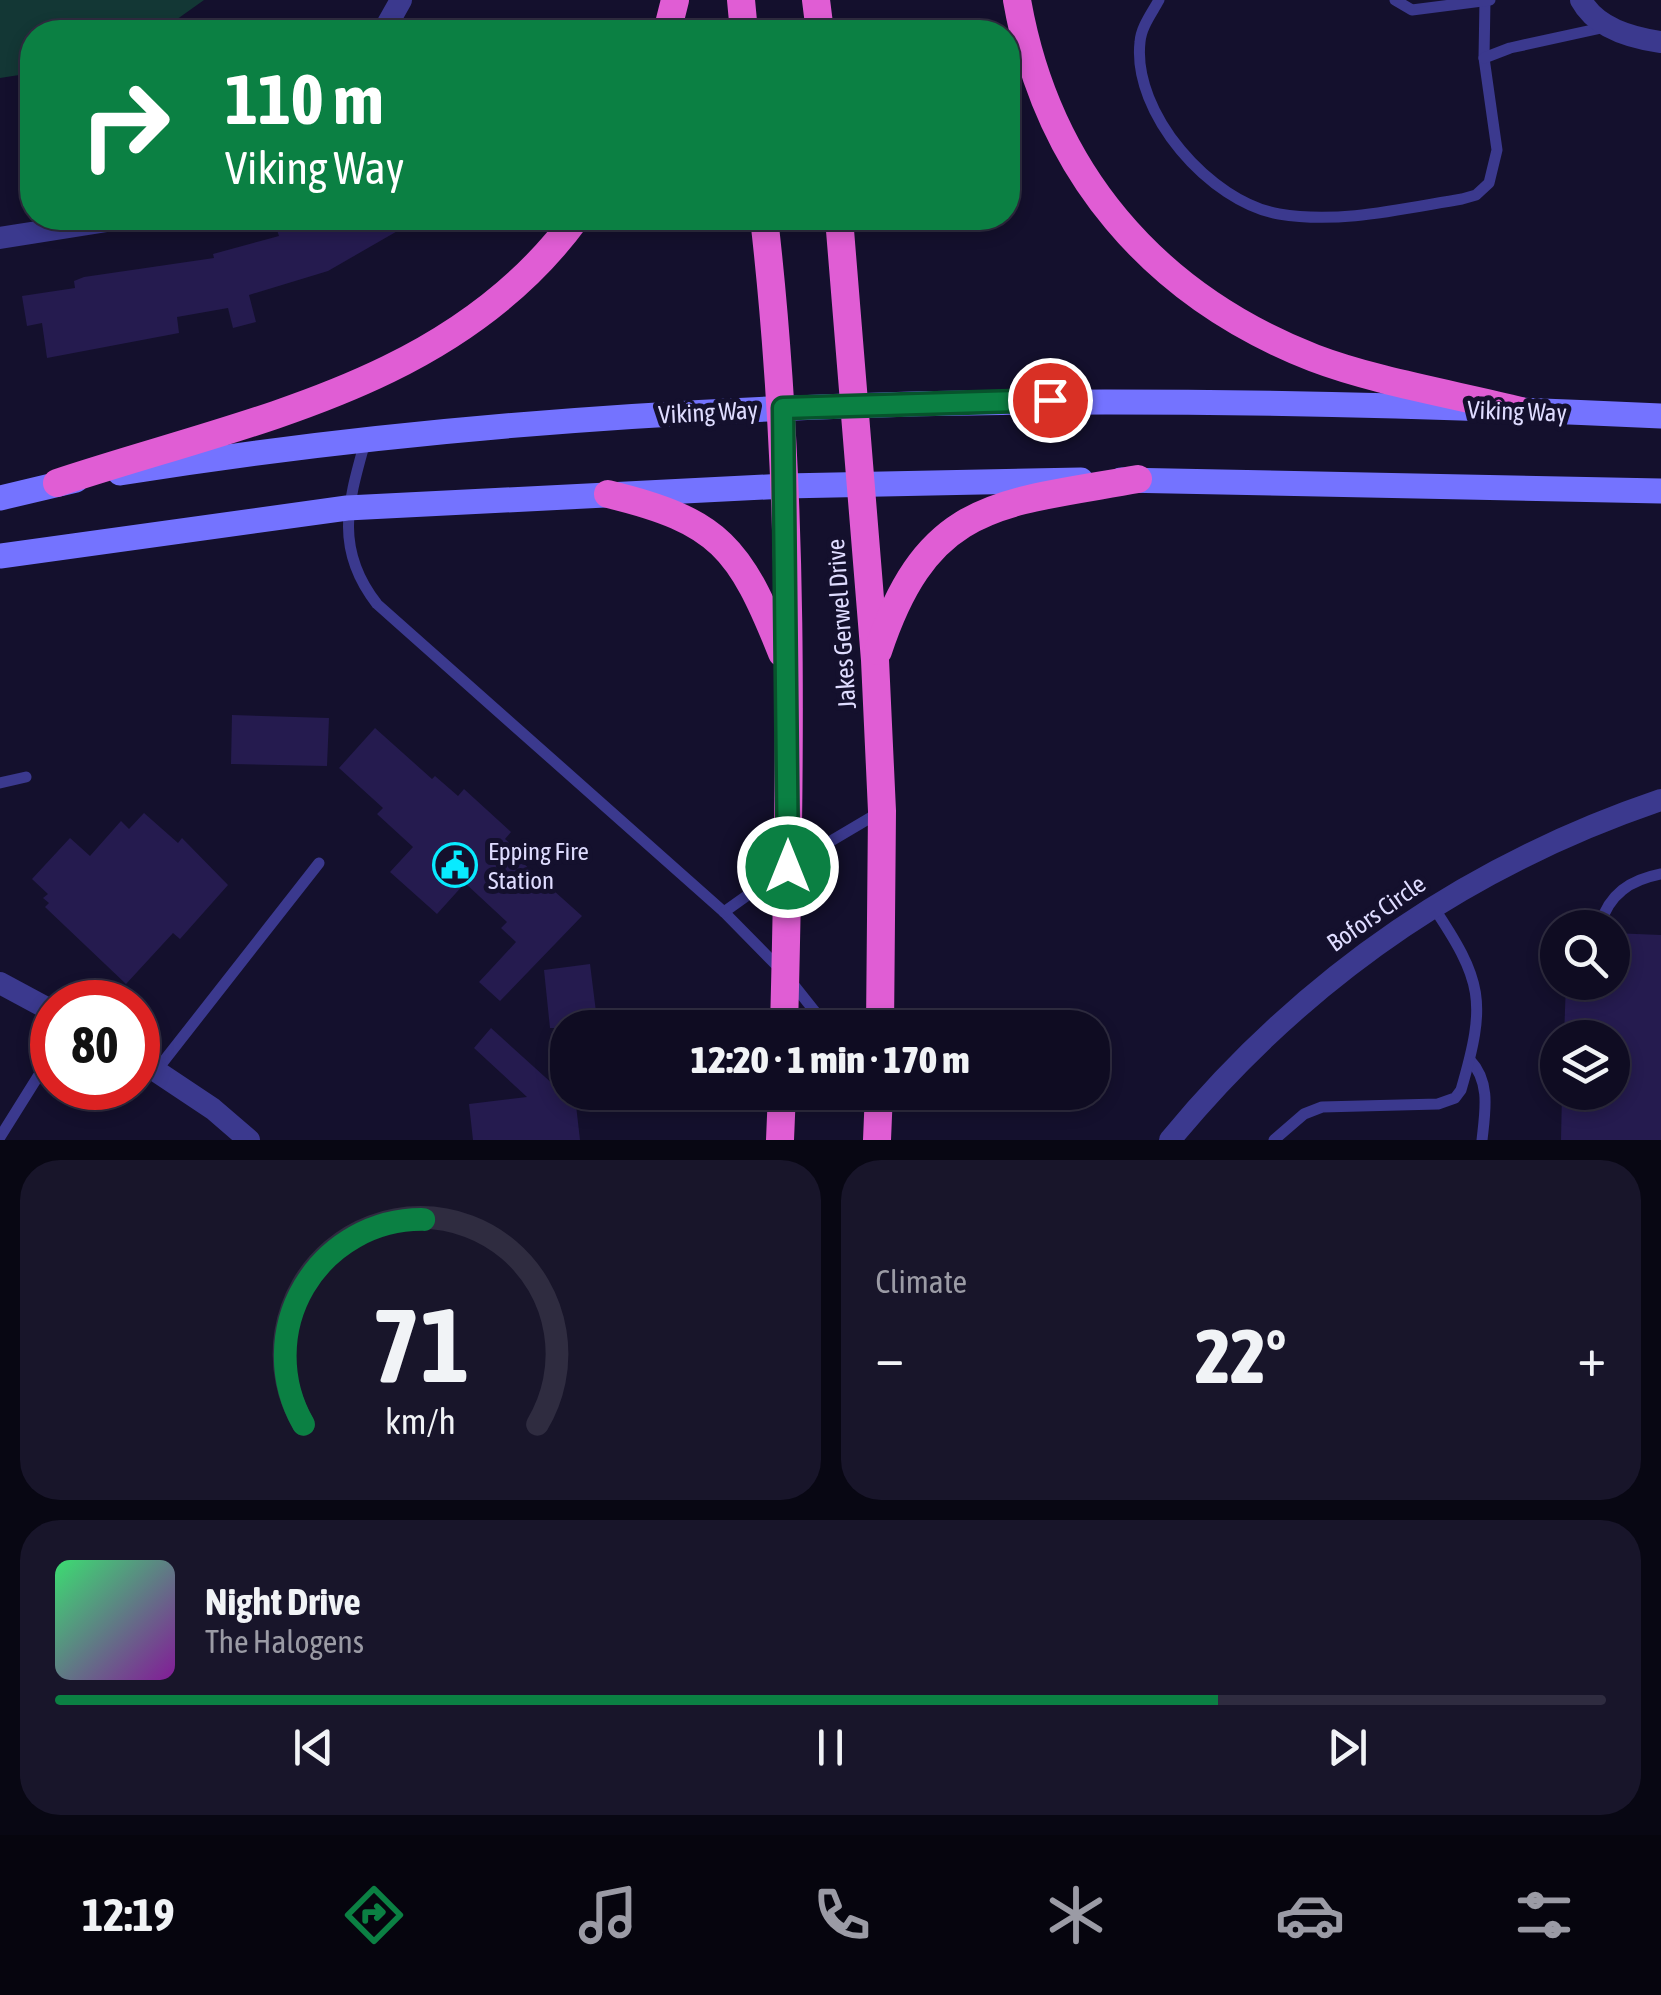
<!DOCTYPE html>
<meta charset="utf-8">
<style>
:root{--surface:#0f0c22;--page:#18152a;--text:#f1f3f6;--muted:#9b9ba5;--line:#2f2c40;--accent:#0b8043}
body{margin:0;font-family:"Asap Condensed",sans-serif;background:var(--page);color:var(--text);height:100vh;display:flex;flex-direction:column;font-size:38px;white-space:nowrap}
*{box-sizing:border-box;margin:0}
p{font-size:32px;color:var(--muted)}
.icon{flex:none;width:55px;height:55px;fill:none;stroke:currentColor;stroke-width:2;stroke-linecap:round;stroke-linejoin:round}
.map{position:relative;height:1140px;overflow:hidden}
.sheet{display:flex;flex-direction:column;gap:20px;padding:20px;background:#080713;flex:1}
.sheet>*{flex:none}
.guide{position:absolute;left:20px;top:20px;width:1000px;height:210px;border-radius:40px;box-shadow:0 5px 15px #0003,0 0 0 2px var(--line);background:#0b8043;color:#fff;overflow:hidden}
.tools{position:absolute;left:1540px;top:910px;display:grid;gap:20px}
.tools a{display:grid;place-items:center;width:90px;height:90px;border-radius:50%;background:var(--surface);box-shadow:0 5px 15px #0003,0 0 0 2px var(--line);font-size:50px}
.speed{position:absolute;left:30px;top:980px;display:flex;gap:20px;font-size:50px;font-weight:700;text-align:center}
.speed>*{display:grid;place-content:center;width:130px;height:130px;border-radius:50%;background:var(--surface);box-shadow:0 5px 15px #0003,0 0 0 2px var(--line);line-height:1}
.speed .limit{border:15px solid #d22;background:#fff;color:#111}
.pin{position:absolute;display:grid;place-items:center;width:85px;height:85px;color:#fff;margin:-42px;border:5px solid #fff;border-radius:50%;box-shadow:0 2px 10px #0007}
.me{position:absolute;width:110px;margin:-55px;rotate:0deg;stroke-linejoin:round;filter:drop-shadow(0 0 8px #0008)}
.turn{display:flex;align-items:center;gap:35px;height:210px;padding:0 40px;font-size:45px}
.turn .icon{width:130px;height:130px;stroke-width:2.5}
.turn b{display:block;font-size:70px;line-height:85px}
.big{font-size:75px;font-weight:800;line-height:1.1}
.sheet .widget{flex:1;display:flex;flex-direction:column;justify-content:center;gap:15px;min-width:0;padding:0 35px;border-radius:40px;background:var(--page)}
.sheet .dial{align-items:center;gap:0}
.dial svg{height:260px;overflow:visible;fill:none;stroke:var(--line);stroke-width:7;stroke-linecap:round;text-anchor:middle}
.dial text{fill:var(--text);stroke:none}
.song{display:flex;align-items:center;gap:30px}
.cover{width:120px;height:120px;border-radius:15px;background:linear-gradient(135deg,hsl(140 70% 55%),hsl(290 70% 35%))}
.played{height:10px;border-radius:5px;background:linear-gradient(90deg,var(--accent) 75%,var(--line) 75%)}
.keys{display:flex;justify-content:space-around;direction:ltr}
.heat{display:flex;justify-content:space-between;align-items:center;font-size:55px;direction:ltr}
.sheet .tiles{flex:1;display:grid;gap:20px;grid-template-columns:1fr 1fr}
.widget:last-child{grid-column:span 2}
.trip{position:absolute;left:550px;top:1010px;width:560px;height:100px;border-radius:40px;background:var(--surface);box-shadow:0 5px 15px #0003,0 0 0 2px var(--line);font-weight:800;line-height:100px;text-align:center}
.menu{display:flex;height:160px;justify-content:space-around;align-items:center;background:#06050e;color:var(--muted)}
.menu .icon{width:70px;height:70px}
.menu .selected{color:var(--accent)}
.menu b{font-size:45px;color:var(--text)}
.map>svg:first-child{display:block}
</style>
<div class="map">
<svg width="1661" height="1140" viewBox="0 0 1661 1140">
<rect width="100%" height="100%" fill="#14102d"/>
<path fill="#133735" d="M0 0H204L159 32H32V73L0 78Z"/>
<g fill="#251b4f">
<path d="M273 218H420L328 271 249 295 256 322 233 328 228 308 177 317 179 333 47 358 42 323 27 326 22 296 75 288 74 281 84 277 214 258 213 254 279 236Z"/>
<path d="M232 715 329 718 327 766 231 764Z"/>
<path d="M375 728 432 779 435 776 458 796 464 789 511 832 505 839 528 860 524 864 582 916 500 1001 479 982 516 942 501 928 507 922 465 883 437 914 390 872 413 847 377 814 383 808 339 768Z"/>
<path d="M144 813 178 843 182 838 228 885 180 939 173 933 126 984 45 907 49 903 43 898 48 894 32 879 70 838 90 856 121 821 129 829Z"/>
<path d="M1612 933 1661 935V1140H1561L1562 1092H1612V1038H1564L1566 982H1612Z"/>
<path d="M590 964 598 1028H550L544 970Z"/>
<path d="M491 1028 576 1105 580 1140H473L469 1104 527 1097 474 1048Z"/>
</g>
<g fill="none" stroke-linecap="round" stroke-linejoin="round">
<g stroke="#3b398e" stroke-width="11">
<path d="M1159 0C1152 13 1141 27 1140 42 1132 113 1210 202 1279 214 1340 224 1401 209 1462 199L1476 195 1489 183 1497 150 1484 58 1485 0"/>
<path d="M1395 0 1412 10 1490 0"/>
<path d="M1484 58 1510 48 1606 27"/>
<path d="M365 442C348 503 334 549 377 604L724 912 785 974 828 1028"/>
<path d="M0 783 26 777"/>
<path d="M724 912 787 867 880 812"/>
<path d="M1600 925C1609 894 1630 880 1661 874"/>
<path d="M1470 1060C1491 1082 1485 1112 1482 1140"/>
<path d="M156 1071 319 863"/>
<path d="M0 1137 52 1054"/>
<path d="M1274 1140 1304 1114 1322 1107 1438 1104 1455 1098 1461 1090C1487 1001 1483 981 1432 905"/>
</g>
<g stroke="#3b398e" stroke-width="22">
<path d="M1581 0C1596 28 1632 38 1661 42"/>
<path d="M383 32 401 0"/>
<path d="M0 238 126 218"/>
<path d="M0 983 52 1011"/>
<path d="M138 1059 213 1109 249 1140"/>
<path d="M1170 1140C1301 981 1466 866 1661 800"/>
</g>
<g stroke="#7473ff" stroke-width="25">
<path d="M120 473C630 391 1146 392 1661 416"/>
<path d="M1121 480 1661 491"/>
<path d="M0 498 76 480"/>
<path d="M0 556 347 508 785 486 1081 480"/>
</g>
<g stroke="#e05dd4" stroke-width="28">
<path d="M741 0 744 32"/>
<path d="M816 0 820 32"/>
<path d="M1017 0C1047 171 1153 295 1314 358 1374 381 1457 395 1521 411"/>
<path d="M667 32 675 0"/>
<path d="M764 218C795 486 791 757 784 1028"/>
<path d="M839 218 875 660 882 811 880 1028"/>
<path d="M57 483C243 421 453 387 576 218"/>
<path d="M608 494C720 521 740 548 782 653"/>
<path d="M878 651C928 500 999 504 1138 479"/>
<path d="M780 1140 782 1092"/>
<path d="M877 1140 879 1092"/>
</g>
</g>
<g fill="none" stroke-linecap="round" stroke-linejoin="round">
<g stroke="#07532c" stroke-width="25">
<path id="route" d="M788 867 783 408 1050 400"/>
</g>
<use href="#route" stroke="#0b8043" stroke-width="18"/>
</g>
<defs>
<g id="civic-ring" transform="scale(2.25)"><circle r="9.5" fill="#14102d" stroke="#08ebff" stroke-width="1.5"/><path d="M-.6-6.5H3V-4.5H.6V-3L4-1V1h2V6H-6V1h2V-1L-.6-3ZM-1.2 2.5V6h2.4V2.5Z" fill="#08ebff"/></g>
</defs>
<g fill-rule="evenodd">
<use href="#civic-ring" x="455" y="865"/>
</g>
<g text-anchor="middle" stroke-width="10" stroke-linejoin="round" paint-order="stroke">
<g font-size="25" fill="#dfdcff" stroke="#14102d">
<text transform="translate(1517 411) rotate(2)" y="9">Viking Way</text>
<text transform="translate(708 412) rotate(-3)" y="9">Viking Way</text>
<text transform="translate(841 624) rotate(-94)" y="9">Jakes Gerwel Drive</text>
<text transform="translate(1376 913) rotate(-35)" y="9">Bofors Circle</text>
</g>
<g font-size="25" fill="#dfdcff" stroke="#14102d" text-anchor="start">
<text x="488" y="860">Epping Fire<tspan x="488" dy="29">Station</tspan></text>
</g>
</g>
</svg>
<div class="tools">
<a><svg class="icon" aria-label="search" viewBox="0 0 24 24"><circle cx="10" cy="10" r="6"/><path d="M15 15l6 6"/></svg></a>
<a><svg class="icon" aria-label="layers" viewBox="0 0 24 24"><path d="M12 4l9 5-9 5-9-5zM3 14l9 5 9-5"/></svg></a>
</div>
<div class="speed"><div class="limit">80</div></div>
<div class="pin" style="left:1050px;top:400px;background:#d93025"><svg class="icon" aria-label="arrive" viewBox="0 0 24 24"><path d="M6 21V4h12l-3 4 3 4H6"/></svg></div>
<svg class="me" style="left:788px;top:867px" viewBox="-20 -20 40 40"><circle r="17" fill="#0b8043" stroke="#fff" stroke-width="3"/><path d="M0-11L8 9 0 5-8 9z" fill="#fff"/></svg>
<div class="trip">12:20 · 1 min · 170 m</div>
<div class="guide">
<div class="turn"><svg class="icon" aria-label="right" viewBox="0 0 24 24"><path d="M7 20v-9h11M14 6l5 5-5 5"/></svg><div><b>110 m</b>Viking Way</div></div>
</div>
</div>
<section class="sheet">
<div class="tiles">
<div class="widget dial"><svg viewBox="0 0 100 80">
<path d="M14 69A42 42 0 1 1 86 69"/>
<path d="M14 69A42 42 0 0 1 51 6" stroke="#0b8043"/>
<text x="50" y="56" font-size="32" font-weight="700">71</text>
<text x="50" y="72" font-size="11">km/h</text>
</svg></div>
<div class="widget"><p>Climate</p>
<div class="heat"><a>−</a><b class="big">22°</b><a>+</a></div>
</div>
<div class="widget">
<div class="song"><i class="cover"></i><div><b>Night Drive</b><p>The Halogens</p></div></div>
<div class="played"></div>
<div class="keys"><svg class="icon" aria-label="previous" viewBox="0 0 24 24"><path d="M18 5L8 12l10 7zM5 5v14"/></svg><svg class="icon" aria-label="pause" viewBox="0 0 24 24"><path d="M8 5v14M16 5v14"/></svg><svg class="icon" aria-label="next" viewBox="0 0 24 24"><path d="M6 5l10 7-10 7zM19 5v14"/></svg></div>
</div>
</div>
</section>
<nav class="menu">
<b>12:19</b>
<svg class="icon selected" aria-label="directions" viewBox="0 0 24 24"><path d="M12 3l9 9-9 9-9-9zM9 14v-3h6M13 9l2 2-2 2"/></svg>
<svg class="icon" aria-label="music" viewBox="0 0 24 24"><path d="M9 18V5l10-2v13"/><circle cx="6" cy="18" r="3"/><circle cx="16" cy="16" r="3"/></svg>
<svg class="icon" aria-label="phone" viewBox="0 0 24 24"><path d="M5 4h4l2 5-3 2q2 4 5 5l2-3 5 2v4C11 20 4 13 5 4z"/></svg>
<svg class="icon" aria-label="climate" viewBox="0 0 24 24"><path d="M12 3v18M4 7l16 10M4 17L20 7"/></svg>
<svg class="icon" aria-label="car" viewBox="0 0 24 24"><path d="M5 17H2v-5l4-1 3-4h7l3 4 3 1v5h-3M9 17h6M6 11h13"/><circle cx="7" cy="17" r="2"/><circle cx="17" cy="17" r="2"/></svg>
<svg class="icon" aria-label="filters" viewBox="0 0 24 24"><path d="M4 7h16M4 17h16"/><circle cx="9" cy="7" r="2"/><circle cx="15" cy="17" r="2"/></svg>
</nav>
